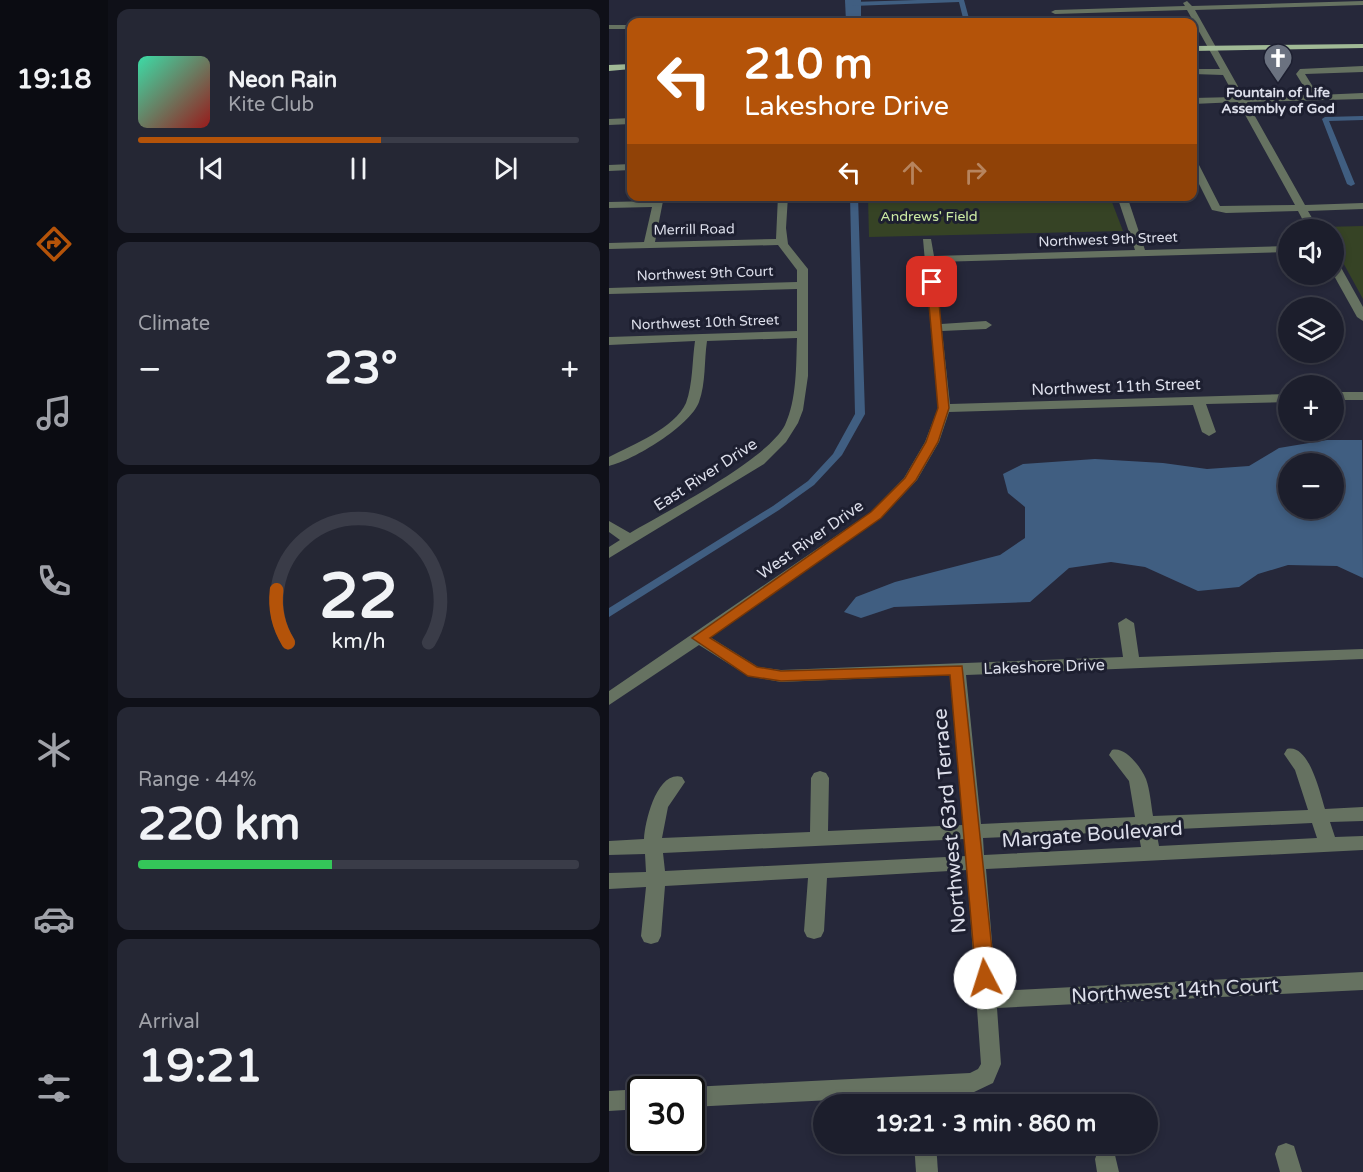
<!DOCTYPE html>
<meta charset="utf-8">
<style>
:root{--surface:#1c1e2c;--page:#252734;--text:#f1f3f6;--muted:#a0a2a9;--line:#3a3c48;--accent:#b45309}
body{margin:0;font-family:"Varela Round",sans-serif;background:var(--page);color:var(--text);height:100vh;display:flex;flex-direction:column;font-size:22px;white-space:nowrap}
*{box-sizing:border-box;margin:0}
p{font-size:20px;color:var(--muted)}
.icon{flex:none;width:33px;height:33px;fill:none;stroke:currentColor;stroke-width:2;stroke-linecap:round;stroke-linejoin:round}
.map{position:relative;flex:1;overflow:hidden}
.details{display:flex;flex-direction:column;gap:9px;padding:9px;background:#0f1018;width:501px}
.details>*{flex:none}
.guide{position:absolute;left:18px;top:18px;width:570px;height:183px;border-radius:12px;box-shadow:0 3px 9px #0003,0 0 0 2px var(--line);background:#b45309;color:#fff;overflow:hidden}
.controls{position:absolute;left:669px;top:219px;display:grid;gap:12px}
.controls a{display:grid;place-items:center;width:66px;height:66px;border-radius:50%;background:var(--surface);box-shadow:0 3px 9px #0003,0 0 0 2px var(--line);font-size:30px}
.speed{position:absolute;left:18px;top:1076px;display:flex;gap:12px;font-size:30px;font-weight:700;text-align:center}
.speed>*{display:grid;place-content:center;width:78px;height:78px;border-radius:50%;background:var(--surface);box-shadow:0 3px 9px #0003,0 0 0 2px var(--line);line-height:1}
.speed .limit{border:3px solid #111;border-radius:9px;background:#fff;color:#111}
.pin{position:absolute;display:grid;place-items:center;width:51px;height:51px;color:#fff;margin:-26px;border-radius:12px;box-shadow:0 3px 9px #0006}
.me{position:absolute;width:66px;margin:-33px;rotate:355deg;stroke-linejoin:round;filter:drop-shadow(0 0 4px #0008)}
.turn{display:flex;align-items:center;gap:21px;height:126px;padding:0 18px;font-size:27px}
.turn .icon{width:78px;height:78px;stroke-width:2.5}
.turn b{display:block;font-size:42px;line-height:51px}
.lanes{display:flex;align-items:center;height:57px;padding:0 18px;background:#0003;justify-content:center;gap:30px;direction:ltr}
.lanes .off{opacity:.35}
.big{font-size:45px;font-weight:800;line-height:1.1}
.details .card{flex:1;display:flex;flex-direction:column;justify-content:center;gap:9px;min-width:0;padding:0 21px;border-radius:12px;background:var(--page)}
.details .dial{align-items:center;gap:0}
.dial svg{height:156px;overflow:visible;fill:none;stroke:var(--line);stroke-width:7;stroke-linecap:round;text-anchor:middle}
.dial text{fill:var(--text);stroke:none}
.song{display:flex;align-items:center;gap:18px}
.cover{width:72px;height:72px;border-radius:9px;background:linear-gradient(135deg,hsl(160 70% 55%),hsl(0 70% 35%))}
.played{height:6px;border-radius:3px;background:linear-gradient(90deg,var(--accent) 55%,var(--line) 55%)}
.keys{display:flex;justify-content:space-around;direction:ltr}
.heat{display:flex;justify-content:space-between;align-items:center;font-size:33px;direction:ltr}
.charge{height:9px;border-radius:4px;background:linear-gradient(90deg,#34c759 44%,var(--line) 0)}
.trip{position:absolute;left:204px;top:1094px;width:345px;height:60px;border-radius:30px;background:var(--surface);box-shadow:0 3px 9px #0003,0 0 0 2px var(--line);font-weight:800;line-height:60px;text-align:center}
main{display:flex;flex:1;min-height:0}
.tab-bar{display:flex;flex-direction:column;width:108px;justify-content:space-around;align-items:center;background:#0b0c12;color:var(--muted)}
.tab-bar .icon{width:42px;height:42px}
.tab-bar .current{color:var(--accent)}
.tab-bar b{font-size:27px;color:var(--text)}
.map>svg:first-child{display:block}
</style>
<main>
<nav class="tab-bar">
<b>19:18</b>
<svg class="icon current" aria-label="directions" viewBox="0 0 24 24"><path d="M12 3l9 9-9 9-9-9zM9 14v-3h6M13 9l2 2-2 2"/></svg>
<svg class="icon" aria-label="music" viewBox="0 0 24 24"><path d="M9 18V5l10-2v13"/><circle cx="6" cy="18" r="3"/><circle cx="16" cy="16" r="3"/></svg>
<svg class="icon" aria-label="phone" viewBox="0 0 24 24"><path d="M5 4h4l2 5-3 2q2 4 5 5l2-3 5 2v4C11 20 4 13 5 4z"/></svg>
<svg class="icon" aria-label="climate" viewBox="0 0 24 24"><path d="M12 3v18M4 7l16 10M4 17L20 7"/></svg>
<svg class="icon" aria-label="car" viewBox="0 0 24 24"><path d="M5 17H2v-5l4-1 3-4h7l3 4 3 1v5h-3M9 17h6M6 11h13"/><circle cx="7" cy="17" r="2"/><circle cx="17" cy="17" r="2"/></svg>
<svg class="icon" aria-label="filters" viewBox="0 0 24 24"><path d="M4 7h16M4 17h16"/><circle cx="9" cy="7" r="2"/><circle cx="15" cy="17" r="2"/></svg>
</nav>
<section class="details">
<div class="card">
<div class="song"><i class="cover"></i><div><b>Neon Rain</b><p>Kite Club</p></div></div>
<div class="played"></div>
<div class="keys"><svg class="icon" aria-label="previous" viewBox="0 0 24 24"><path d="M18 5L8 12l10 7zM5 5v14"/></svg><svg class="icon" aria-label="pause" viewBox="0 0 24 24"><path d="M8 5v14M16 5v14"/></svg><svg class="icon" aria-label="next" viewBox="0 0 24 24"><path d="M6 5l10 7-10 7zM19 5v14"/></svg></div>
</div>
<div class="card"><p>Climate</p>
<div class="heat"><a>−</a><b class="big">23°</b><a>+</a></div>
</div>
<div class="card dial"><svg viewBox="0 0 100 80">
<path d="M14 69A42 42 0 1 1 86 69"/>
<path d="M14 69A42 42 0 0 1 8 42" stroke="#b45309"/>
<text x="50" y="56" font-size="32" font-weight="700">22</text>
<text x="50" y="72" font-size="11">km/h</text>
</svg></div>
<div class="card"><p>Range · 44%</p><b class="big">220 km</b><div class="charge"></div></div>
<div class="card"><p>Arrival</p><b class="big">19:21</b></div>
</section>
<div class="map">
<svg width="754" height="1172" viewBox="0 0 754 1172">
<rect width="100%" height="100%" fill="#26283a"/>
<g fill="#364325">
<path d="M259 197H501L514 231 260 237Z"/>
<path d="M754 226V299L725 246 724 230 715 229 714 227Z"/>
</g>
<g fill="#405e81" fill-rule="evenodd">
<path d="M236 0H252V22H237Z"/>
<path d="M718 440H753L754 578 728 566 679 565 649 574 630 587 589 591 536 567 502 562 460 568 421 602 285 607 252 618 235 612 247 597 286 582 391 555 416 538V507L399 493 394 474 414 464 486 459 554 463 598 469 640 466 670 448ZM680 464H724V508H680Z"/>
</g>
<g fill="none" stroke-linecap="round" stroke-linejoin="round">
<g fill="#405e81" fill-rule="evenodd">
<path d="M308 0H355L361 22H355L350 2 243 6 240 4 243 2Z"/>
<path d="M754 116V120L720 121 746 184 742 186 738 184 713 119 716 117Z"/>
<path d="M241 196H249L256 414 233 455 205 485 170 510 0 617V608L164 506 199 481 224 454 246 414Z"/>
</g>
<g fill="#667261" fill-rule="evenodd">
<path d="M578 1 583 6 754 1V5L586 10 635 97 700 95 687 74 691 69 754 66V72L696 74 709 95 754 93V99L638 102 696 205 754 203V209L699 211 710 230H699L689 211 617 213 603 210 584 172V160L589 163 611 206 686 205 629 102 584 104V98L626 97 614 75 584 74V69H611L578 10 446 14 442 12 446 10 576 6 574 3Z"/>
<rect x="0" y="25" width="22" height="4"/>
<path d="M22 118V124L0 125V119Z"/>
<path d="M22 164V170L0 171V165Z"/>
<path d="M45 196H55L46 242 167 239 169 196H179L177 228 179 244 199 269V376L194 410 189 423 177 442 155 464 0 558V547L11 540 0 532V521L21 533C58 511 158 460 176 425 188 399 187 366 188 338L98 341C95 361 97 383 90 402 81 426 25 460 0 466V457C23 445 66 428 77 403 84 384 83 361 86 341L0 345V337L188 331V289L0 294V288L188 282V270L169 245 0 249V243L35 242 43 207 0 208V202L44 201Z"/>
<path d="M508 196H518L536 250 680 246V252L326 262 332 324 377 321 383 325 377 329 333 331 341 404 680 394V402L597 404 607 432 600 436 593 432 584 405 340 412 330 442 308 480 272 518 101 637 149 667 172 670 514 657 509 623 517 618 525 623 530 657 754 649V659L357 675 372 824 526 817 520 781 500 755 503 750C516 746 532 767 537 779 541 790 542 804 544 816L699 810 686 770 675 754 678 749C700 743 711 793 716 809L754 807V821L721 822 726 837 754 836V850L377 869 387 991 754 972V990L388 1008 392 1064 384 1083 363 1093 323 1095 324 1104H302V1096L82 1107V1089H77L82 1087 361 1073 369 1069 372 1064 358 870 218 878 215 931 212 937 205 939 198 937 195 931 199 878 56 886 52 936 49 942 42 944 35 942 32 936 37 887 0 889V873L37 872 36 854 0 855V841L35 839C36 821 48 770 73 777L76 782 59 807 53 838 201 832 202 778 205 773 211 771 217 773 220 778 219 831 354 825 341 675 172 682 139 676 90 645 0 705V691L262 512 295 478 316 442 329 408 314 239H322L325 256 526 250ZM703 823 708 838 550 846 547 830ZM529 831 532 847 375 855 374 838ZM356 839 357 856 56 871 54 853Z"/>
<path d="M724 261 730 264 754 307V321L748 317 724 274Z"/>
<rect x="724" y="392" width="30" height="8"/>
<path d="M32 1089V1109L0 1111V1091Z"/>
<path d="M305 1143H327L329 1172H307Z"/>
<path d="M677 1143 685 1146 693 1172H671L666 1154 669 1146Z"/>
<path d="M497 1148 505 1151 510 1172H488L486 1159 489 1151Z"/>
</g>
<g fill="#a1ba96" fill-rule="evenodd">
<path d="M754 44V48L584 51V46Z"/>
<path d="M22 64V69L0 71V65Z"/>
</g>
</g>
<path fill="#b45309" stroke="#753606" stroke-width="1.5" d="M323 279 328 282 340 408 329 442 307 480 272 518 101 638 148 667 172 671 353 666 386 978 383 984 376 986 370 984 367 978 341 675 172 681 139 676 83 638 262 512 296 478 317 442 329 408 318 282Z"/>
<defs>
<g id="church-pin" transform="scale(1.5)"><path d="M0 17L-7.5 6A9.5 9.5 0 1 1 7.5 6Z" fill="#6b7280" stroke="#1d1f30"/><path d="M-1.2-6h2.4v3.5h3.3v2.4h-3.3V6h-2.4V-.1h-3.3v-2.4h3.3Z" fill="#fff"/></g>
</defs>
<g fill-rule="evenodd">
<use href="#church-pin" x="669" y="58"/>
</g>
<g text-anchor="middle" stroke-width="6" stroke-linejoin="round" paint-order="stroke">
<g font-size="14" font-weight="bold" fill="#dcdeea" stroke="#1d1f30">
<text x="669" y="97">Fountain of Life<tspan x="669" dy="16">Assembly of God</tspan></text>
</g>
<g font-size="14" fill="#cbeaa4" stroke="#1d1f30">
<text x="320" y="221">Andrews' Field</text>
</g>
<g font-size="14" fill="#dcdeea" stroke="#1d1f30">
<text transform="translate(85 229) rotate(-1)" y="5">Merrill Road</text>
<text transform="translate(499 239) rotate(-2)" y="5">Northwest 9th Street</text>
<text transform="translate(96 273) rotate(-2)" y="5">Northwest 9th Court</text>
<text transform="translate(96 322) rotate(-2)" y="5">Northwest 10th Street</text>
</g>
<g font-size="16" fill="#dcdeea" stroke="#1d1f30">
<text transform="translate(507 386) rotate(-2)" y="6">Northwest 11th Street</text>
<text transform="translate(96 474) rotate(-33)" y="6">East River Drive</text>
<text transform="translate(201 539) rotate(-35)" y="6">West River Drive</text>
<text transform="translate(435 666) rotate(-2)" y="6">Lakeshore Drive</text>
</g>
<g font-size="20" fill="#dcdeea" stroke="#1d1f30">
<text transform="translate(340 821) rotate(-95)" y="7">Northwest 63rd Terrace</text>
<text transform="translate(483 834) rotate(-4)" y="7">Margate Boulevard</text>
<text transform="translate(566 990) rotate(-3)" y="7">Northwest 14th Court</text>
</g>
</g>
</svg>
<div class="controls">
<a><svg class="icon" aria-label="sound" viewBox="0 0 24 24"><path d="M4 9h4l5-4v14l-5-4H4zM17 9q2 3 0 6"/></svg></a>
<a><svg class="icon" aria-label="layers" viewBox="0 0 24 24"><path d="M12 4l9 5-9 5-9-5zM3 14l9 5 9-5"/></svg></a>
<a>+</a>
<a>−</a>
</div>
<div class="speed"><div class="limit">30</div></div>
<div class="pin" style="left:323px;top:282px;background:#d93025"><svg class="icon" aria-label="arrive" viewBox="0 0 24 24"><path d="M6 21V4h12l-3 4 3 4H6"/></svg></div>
<svg class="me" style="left:376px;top:978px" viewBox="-20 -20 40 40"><circle r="19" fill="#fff"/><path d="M0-13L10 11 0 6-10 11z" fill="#b45309"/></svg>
<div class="trip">19:21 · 3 min · 860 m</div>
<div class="guide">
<div class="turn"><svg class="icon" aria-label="left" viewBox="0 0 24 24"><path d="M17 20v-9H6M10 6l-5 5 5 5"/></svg><div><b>210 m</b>Lakeshore Drive</div></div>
<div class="lanes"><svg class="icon" aria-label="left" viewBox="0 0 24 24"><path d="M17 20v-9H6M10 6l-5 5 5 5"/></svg><svg class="icon off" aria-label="ahead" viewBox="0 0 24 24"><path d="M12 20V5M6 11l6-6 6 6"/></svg><svg class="icon off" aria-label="right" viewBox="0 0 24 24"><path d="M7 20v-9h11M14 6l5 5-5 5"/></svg></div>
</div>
</div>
</main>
